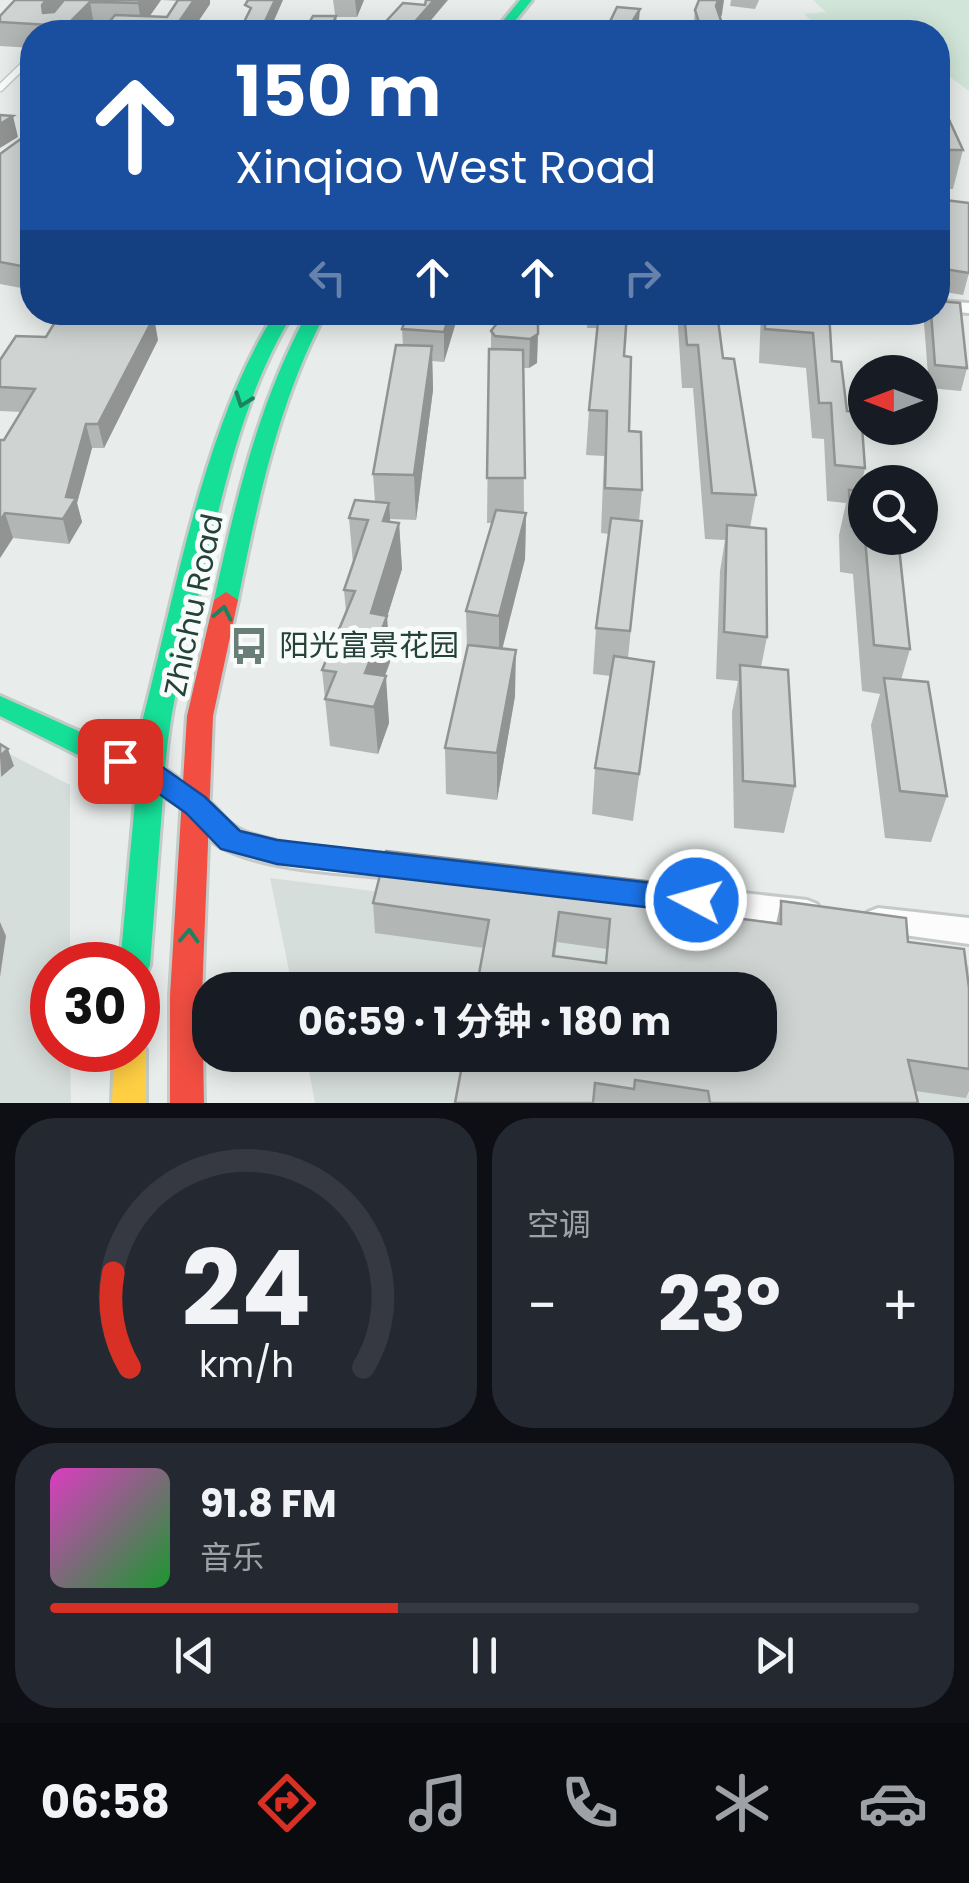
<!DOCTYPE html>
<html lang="zh">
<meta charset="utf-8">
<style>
:root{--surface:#171b24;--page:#242831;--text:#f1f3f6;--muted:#9ea1a6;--line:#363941;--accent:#d93025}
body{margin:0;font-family:Poppins,"Noto Sans SC",sans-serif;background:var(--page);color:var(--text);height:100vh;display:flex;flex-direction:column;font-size:38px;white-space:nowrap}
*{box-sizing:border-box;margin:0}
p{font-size:32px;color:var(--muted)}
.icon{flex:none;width:55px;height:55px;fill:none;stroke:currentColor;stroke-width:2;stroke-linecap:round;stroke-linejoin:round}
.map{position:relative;height:1103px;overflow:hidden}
.drawer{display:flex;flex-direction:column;gap:15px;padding:15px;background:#0d0f14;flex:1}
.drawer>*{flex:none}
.hud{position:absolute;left:20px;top:20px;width:930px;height:305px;border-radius:40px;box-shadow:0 5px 25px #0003;background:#1a4fa0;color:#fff;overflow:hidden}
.needle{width:65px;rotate:270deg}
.tools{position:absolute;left:848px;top:355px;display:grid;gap:20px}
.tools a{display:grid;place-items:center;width:90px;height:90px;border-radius:50%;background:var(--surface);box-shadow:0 5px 25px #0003;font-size:50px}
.speed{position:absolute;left:30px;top:942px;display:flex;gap:20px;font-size:50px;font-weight:700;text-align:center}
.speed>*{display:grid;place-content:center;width:130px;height:130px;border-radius:50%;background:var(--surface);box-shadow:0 5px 25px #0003;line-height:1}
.speed .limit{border:15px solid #d22;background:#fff;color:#111}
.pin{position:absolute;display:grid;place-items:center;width:85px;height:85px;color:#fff;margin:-42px;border-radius:20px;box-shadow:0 5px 15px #0006}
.me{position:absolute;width:110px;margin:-55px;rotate:276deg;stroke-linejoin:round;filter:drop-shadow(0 0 8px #0008)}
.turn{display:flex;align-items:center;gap:35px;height:210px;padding:0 50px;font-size:45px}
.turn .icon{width:130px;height:130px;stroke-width:2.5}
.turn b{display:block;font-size:70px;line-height:85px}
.lanes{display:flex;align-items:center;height:95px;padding:0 50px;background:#0003;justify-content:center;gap:50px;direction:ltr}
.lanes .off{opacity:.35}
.big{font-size:75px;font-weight:700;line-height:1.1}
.drawer .tile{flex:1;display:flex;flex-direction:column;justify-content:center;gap:15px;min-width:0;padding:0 35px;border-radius:40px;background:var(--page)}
.drawer .dial{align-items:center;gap:0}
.dial svg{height:260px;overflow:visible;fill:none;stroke:var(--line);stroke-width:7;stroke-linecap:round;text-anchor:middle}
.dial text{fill:var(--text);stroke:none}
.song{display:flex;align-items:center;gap:30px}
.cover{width:120px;height:120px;border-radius:15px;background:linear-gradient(135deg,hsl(310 70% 55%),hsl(130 70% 35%))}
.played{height:10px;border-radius:5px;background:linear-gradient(90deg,var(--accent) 40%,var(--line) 40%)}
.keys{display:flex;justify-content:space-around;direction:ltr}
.heat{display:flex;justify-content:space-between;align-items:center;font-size:55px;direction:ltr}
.drawer .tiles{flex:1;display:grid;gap:15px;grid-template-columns:1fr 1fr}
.tile:last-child{grid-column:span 2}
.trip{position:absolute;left:192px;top:972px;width:585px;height:100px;border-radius:40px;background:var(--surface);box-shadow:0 5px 25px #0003;font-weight:700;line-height:100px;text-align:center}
.tabs{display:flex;height:160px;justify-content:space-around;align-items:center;background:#090b0e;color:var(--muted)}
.tabs .icon{width:70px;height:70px}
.tabs .on{color:var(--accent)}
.tabs b{font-size:45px;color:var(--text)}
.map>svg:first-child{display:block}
</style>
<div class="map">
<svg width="969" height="1103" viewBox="0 0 969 1103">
<rect width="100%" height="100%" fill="#e8edeb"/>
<g fill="#d6dedb">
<path d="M0 749 70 785V965H52V1050H70L71 1103H0Z"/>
<path d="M270 878 969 966V1103H315L306 1055H760V990H293Z"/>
</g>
<path fill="#d1e6d8" d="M813 0H969V91L938 68V32H825L804 14 826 12Z"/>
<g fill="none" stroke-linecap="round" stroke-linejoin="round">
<g stroke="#c5cac8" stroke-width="9">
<path id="lane" d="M0 88 32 57"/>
</g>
<g stroke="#c5cac8" stroke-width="6">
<g id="street">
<path d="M938 301 969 303V313L938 311Z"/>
<path d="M196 794C216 801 225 825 245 832 296 850 356 850 409 856L419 860 423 868 419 876 409 880C353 873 276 873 225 849 210 843 190 819 182 805L186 797Z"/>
<path d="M659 884 807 900 817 904 822 913 817 922 807 926 659 908 649 905 644 896 649 887Z"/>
<path d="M878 908 969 918V944L868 930 863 921 868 912Z"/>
</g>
</g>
<g stroke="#c3cbc8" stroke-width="6">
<g id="fast">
<path d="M520 0H532L506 32H494Z"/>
<path d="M276 312H294C243 393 224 489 202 580 187 643 170 704 165 769L206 797 210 805 206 813 196 816 163 796 150 965 146 975 138 978V965H120L137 779 80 756 0 716V696L139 758 143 718C176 591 205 421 276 312Z"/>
<path d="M308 312H326C278 403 258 500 238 600L234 606H218L214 600C236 500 258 403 308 312Z"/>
</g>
</g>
<g stroke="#c3cbc8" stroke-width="6">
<path id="slow" d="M138 1038 146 1050V1103H112L114 1050H138Z"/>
</g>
<g stroke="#c3cbc8" stroke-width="6">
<path id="jam" d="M226 592 238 600 213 716 202 996 204 1103H170V996L187 716 214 600Z"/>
</g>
<use href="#lane" stroke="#fcfcfc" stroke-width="6"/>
<use href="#street" fill="#fcfcfc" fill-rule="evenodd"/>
<use href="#fast" fill="#16e098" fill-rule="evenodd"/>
<use href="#slow" fill="#ffcf43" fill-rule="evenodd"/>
<use href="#jam" fill="#f24e42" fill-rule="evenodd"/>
</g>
<g fill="#b2b6b5" fill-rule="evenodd">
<path d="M15 0H210V4L191 32H101L106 26 94 25 87 32H32V48L0 46V16ZM161 0 178 1 167 17H149Z"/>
<path d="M333 0H364L357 17H336L337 28Z"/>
<path d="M731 0H759L755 9 730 6Z"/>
<path d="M695 10 722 14 720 19 725 32H693Z"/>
<path d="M938 102 963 150 953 189H938Z"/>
<path d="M32 134V290L0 284V154Z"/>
<path d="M945 200 969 273 963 295 938 291V242L940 221Z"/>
<path d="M207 312H250L247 318Z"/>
<path d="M459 312 444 362 432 361 433 390 416 520 390 519V522L399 523 402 569 387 617 390 662 385 676 389 723 378 754 330 746 322 670 346 612 344 590 353 564 349 518 375 502 373 474 403 346 402 329Z"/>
<path d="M538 312 537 363 529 368H523L524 513H526L525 559 502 648 515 696 497 800 446 794 445 748 467 648 466 611 492 523H487L489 349H491V331L501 318Z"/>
<path d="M588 312H627L624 356 629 431 642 490 639 521H642L628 658 648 709 633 821 592 814 595 768 611 676 593 674 596 628 609 534 601 533 604 456 586 455 589 410 598 328H587Z"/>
<path d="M677 312H717L723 358 756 495 750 528 767 637 761 667 795 786 784 833 734 828 732 712 738 681 716 679 720 571 725 540 705 539 693 388H682Z"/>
<path d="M761 312H829L832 361 865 468 860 491 910 649 901 680 947 796 931 842 885 838 871 725 880 694 862 691 853 574 840 572 839 535 846 503 827 501 824 439 812 438 806 368 759 363Z"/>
<path d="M927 312H938L967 368 961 391 929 388 924 323Z"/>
<path d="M158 340 104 448H92L77 503 82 522 69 544 13 538 0 558 4 440 21 412 0 411V360Z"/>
<path d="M781 901 908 942 969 988V1091L966 1098 915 1091 918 1103H455L484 948 375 933 373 903 689 912 776 924ZM557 942 607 949 606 963 555 956Z"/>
</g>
<g fill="#919493">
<path d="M46 0H69L46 25 42 5Z"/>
<path d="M140 0H161L142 27 138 3Z"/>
<path d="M194 0H210V4L191 32H172Z"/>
<path d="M275 0H283L269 32H260Z"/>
<path d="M355 0H364L357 17Z"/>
<path d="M434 0H448L421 32H406Z"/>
<path d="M718 0H724L722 14 715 32 716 6Z"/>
<path d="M90 2 94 25 87 32H67L66 26Z"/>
<path d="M640 9 638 32H626Z"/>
<path d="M336 16 337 28 335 32H329Z"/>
<path d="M13 116 18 137 0 148V124Z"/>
<path d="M450 312H459L444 362V332Z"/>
<path d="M154 317 158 340 104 448 98 424Z"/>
<path d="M538 334 537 363 529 368 530 339Z"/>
<path d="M432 346 433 390 416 520 414 475Z"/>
<path d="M86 424 92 448 77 503 82 522 69 544 63 519 66 497Z"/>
<path d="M389 503 392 547 399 523 402 569 387 617 390 662 373 707 365 673 371 613 383 521Z"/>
<path d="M5 513 13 538 0 558V521Z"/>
<path d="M526 513 525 559 499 662V616Z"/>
<path d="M516 650 515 696 497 800V753Z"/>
<path d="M386 676 389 723 378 754 374 707Z"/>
<path d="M8 749 14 766 1 777 0 756Z"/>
<path d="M0 922 6 936 0 977Z"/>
</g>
<g fill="#cfd4d2" stroke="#919493" stroke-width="2.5" fill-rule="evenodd">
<path d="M15 0H46L42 5 43 13 54 12 64 0H140L138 3 90 2 66 26 0 22V16Z"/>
<path d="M178 0H194L172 32H101L115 15 167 17Z"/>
<path d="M248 0H275L260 32H207H239L251 8 245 5Z"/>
<path d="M426 0H434L406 32 377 31 403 3 425 5Z"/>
<path d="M699 0H718L716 6 725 32H702L695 10Z"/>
<path d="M617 7 640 9 626 32H605Z"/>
<path d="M313 16H336L329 32H304Z"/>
<path d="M938 102 945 111 963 150H938Z"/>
<path d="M0 115 13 116 0 124Z"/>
<path d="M29 133 32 134V268L0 262V154Z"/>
<path d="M945 200 969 203V273L938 268Z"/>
<path d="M938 301 960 303 967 368 935 365 931 312H938Z"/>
<path d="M61 312 154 317 98 424H86L66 497 76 498 63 519 5 513 0 521V440H4L35 389 0 387V360L16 336 46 337Z"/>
<path d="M408 312H450L444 332 402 329Z"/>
<path d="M501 312H538V334L530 339 495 336 491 331 501 318Z"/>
<path d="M599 312H627L624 356 631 357 629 431 641 432 642 490 605 488 607 411 589 410Z"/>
<path d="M684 312H717L723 358 734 359 756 495 712 493 698 345H687Z"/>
<path d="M765 312H829L832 361 841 362 847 411 861 412 865 468 835 465 831 403H819L813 333 765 329Z"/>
<path d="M396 345 432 346 414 475 373 474Z"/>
<path d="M489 349 523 350 525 478H487Z"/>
<path d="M849 490 865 491V535L864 528 851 526Z"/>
<path d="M355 500 389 503 383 521 399 523 371 613 387 616 365 673 386 676 374 707 325 699 336 672 322 670 355 591 344 590 368 520 349 518Z"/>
<path d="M496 510 526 513 499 616 466 611Z"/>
<path d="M611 518 642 521 630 631 596 628Z"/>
<path d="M727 525 766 529 767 637 724 632Z"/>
<path d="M865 538H898L910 649 874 645Z"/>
<path d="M468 645 516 650 497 753 445 748Z"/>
<path d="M614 656 654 662 639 774 595 768Z"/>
<path d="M740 665 788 670 795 786 743 781Z"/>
<path d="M884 678 928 682 947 796 900 791Z"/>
<path d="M0 744 8 749 0 756Z"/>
<path d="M386 851 690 886 689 912 781 924V901L906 918 908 942 964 949 969 988V1069L908 1060 918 1103H710L708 1091 635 1080 634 1089 595 1083 593 1103H455L464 1055H760V990H476L489 920 373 903ZM559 912 610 919 606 963 553 956Z"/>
</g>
<defs><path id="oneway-chevron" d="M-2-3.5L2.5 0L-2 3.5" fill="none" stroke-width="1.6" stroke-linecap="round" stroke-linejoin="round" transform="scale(2.5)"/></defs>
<g stroke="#1e8160">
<use href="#oneway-chevron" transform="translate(243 400) rotate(110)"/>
<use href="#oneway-chevron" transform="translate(223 613) rotate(-78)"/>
<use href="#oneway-chevron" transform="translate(189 936) rotate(-87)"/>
</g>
<path fill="#1a73e8" stroke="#114b97" stroke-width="2.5" d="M120 751 161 766 205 797 240 831 277 840 696 888 706 892 711 900 706 909 696 913 277 864 221 849 186 813 141 781 111 769 107 761 111 754Z"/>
<defs>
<g id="bus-bare" transform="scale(3)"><path d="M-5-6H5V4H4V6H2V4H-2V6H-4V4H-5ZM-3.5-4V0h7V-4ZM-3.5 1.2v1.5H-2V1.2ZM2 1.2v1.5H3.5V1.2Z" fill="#697e78" stroke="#f7fbf9" stroke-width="2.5" paint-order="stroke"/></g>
</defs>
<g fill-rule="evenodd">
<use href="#bus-bare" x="249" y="646"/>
</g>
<g text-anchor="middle" stroke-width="10" stroke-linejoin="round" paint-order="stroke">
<g font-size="30" fill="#24423a" stroke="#f7fbf9">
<text transform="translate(194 605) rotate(-78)" y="10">Zhichu Road</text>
</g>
<g font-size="30" fill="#24423a" stroke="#f7fbf9" text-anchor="start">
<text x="279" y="656">阳光富景花园</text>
</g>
</g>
</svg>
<div class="tools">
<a><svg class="needle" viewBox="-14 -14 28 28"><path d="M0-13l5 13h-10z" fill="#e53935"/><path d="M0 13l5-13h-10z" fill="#9ea1a6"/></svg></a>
<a><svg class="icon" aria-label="search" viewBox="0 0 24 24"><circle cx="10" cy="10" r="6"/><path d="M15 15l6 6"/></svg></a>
</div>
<div class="speed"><div class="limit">30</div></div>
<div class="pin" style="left:120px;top:761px;background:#d93025"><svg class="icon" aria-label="arrive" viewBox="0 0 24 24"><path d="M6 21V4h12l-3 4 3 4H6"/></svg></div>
<svg class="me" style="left:696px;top:900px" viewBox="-20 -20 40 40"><circle r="17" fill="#1a73e8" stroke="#fff" stroke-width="3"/><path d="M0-11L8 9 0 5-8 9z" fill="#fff"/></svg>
<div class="trip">06:59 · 1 分钟 · 180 m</div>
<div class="hud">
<div class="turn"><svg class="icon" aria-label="ahead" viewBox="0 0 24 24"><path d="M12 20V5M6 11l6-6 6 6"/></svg><div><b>150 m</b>Xinqiao West Road</div></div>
<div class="lanes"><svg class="icon off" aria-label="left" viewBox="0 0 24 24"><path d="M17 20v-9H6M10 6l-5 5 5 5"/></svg><svg class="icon" aria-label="ahead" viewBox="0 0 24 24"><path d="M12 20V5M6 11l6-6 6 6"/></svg><svg class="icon" aria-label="ahead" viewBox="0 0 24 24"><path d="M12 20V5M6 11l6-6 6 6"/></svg><svg class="icon off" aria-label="right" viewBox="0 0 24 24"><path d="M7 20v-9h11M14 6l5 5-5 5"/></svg></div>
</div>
</div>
<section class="drawer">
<div class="tiles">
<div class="tile dial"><svg viewBox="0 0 100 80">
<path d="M14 69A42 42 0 1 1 86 69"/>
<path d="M14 69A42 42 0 0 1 9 40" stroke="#d93025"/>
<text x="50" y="56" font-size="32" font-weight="700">24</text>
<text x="50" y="72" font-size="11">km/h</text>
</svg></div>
<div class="tile"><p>空调</p>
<div class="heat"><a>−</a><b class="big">23°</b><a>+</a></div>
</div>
<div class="tile">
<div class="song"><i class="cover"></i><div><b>91.8 FM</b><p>音乐</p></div></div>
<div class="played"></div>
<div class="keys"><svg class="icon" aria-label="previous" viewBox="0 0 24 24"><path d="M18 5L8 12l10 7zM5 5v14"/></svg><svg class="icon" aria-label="pause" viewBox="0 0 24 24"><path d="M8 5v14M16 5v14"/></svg><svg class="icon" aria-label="next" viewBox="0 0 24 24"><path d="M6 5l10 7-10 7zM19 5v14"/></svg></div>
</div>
</div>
</section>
<nav class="tabs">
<b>06:58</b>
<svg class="icon on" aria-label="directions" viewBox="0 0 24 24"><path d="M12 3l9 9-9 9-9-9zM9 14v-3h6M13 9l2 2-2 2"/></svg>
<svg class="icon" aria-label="music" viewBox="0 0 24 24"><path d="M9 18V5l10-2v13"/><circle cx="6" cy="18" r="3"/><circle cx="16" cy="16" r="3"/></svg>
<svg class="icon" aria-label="phone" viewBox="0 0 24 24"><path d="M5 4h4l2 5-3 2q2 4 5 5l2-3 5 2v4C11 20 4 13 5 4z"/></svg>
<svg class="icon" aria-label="climate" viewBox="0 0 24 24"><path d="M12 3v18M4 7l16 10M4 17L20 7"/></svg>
<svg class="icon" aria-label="car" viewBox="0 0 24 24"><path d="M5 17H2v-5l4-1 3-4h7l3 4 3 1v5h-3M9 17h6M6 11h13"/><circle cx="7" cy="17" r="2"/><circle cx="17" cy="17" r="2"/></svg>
</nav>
